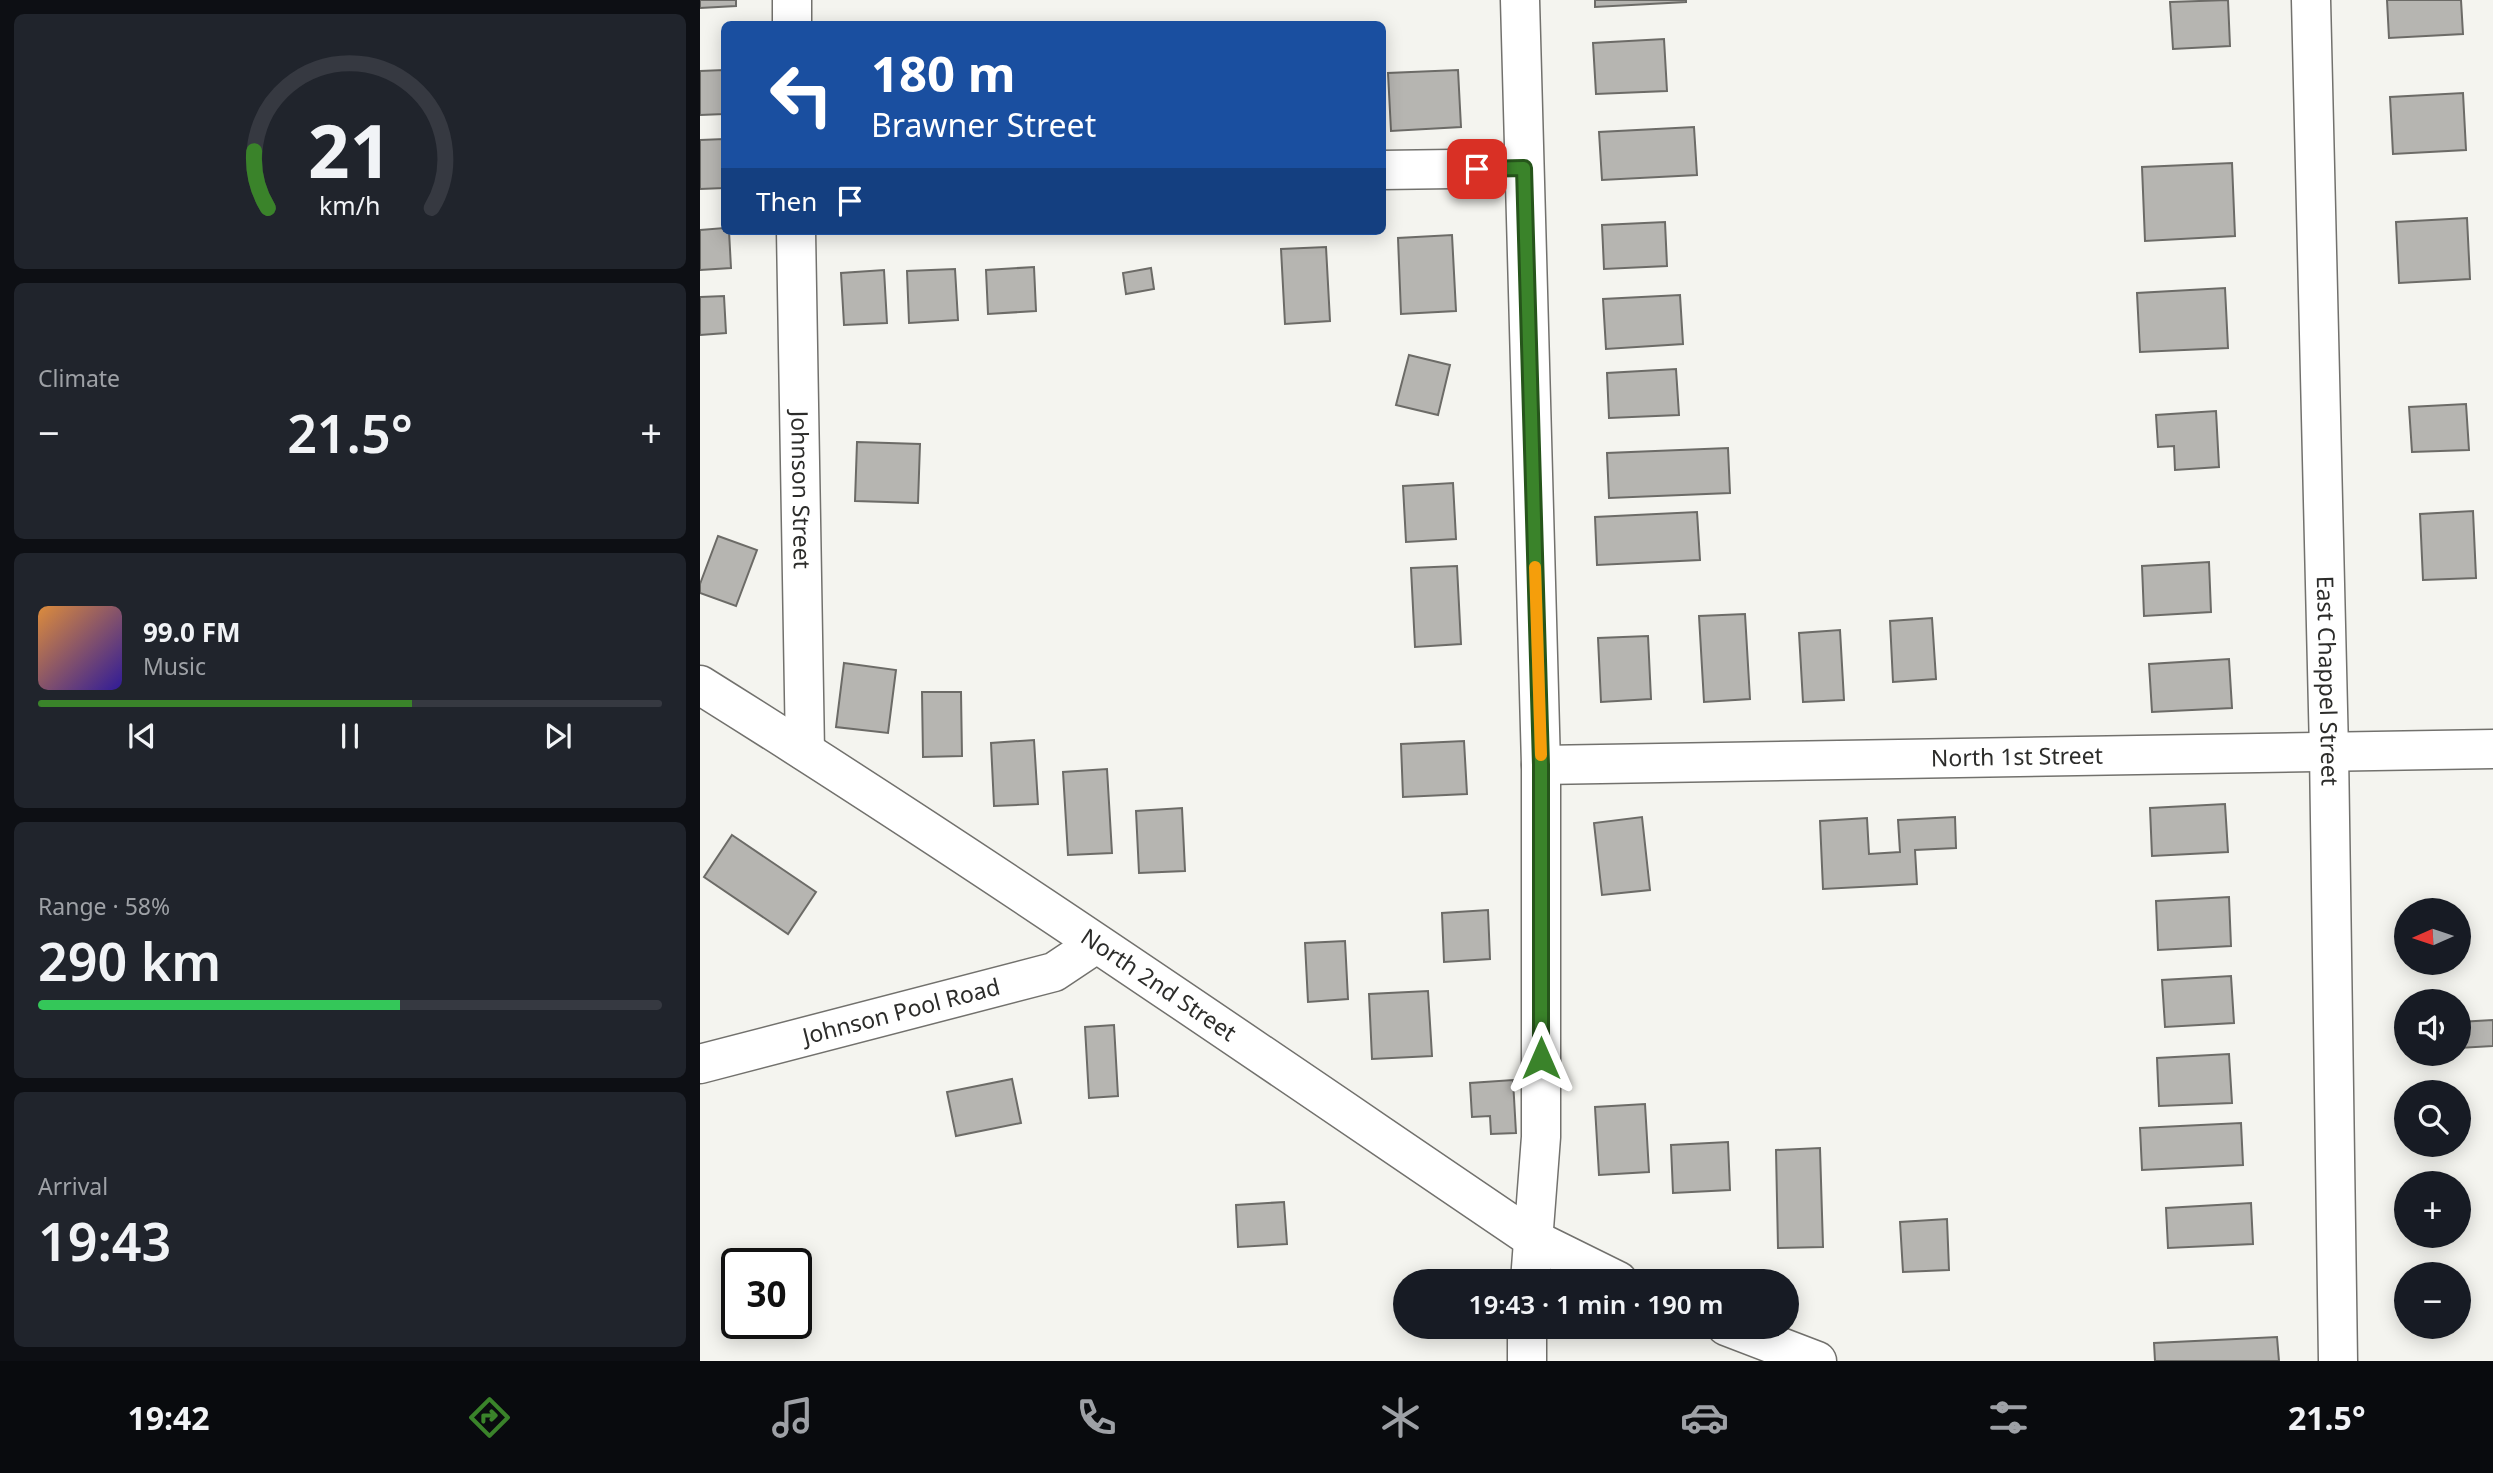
<!DOCTYPE html>
<meta charset="utf-8">
<style>
:root{--surface:#171b24;--page:#20242c;--text:#f1f3f6;--muted:#9ea1a6;--line:#363941;--accent:#3a832a}
body{margin:0;font-family:"Noto Sans",sans-serif;background:var(--page);color:var(--text);height:100vh;display:flex;flex-direction:column;font-size:26px;white-space:nowrap}
*{box-sizing:border-box;margin:0}
p{font-size:23px;color:var(--muted)}
.icon{flex:none;width:38px;height:38px;fill:none;stroke:currentColor;stroke-width:2;stroke-linecap:round;stroke-linejoin:round}
.map{position:relative;flex:1;overflow:hidden}
.sheet{display:flex;flex-direction:column;gap:14px;padding:14px;background:#0d0f14;width:700px}
.sheet>*{flex:none}
.top-card{position:absolute;left:21px;top:21px;width:665px;height:214px;border-radius:10px;box-shadow:0 4px 18px #0003;background:#1a4fa0;color:#fff;overflow:hidden}
.needle{width:46px;rotate:267deg}
.tools{position:absolute;left:1694px;top:898px;display:grid;gap:14px}
.tools a{display:grid;place-items:center;width:77px;height:77px;border-radius:50%;background:var(--surface);box-shadow:0 4px 18px #0003;font-size:35px}
.speed{position:absolute;left:21px;top:1248px;display:flex;gap:14px;font-size:35px;font-weight:700;text-align:center}
.speed>*{display:grid;place-content:center;width:91px;height:91px;border-radius:50%;background:var(--surface);box-shadow:0 4px 18px #0003;line-height:1}
.speed .limit{border:4px solid #111;border-radius:10px;background:#fff;color:#111}
.pin{position:absolute;display:grid;place-items:center;width:60px;height:60px;color:#fff;margin:-30px;border-radius:14px;box-shadow:0 4px 10px #0006}
.me{position:absolute;width:77px;margin:-38px;rotate:0deg;stroke-linejoin:round;filter:drop-shadow(0 0 5px #0008)}
.turn{display:flex;align-items:center;gap:24px;height:147px;padding:0 35px;font-size:32px}
.turn .icon{width:91px;height:91px;stroke-width:2.5}
.turn b{display:block;font-size:49px;line-height:60px}
.then{display:flex;align-items:center;height:66px;padding:0 35px;background:#0003;gap:14px;font-size:26px}
.big{font-size:52px;font-weight:600;line-height:1.1}
.sheet .card{flex:1;display:flex;flex-direction:column;justify-content:center;gap:10px;min-width:0;padding:0 24px;border-radius:10px;background:var(--page)}
.sheet .dial{align-items:center;gap:0}
.dial svg{height:182px;overflow:visible;fill:none;stroke:var(--line);stroke-width:7;stroke-linecap:round;text-anchor:middle}
.dial text{fill:var(--text);stroke:none}
.song{display:flex;align-items:center;gap:21px}
.cover{width:84px;height:84px;border-radius:10px;background:linear-gradient(135deg,hsl(30 70% 55%),hsl(250 70% 35%))}
.played{height:7px;border-radius:4px;background:linear-gradient(90deg,var(--accent) 60%,var(--line) 60%)}
.keys{display:flex;justify-content:space-around;direction:ltr}
.heat{display:flex;justify-content:space-between;align-items:center;font-size:38px;direction:ltr}
.charge{height:10px;border-radius:5px;background:linear-gradient(90deg,#34c759 58%,var(--line) 0)}
.trip{position:absolute;left:693px;top:1269px;width:406px;height:70px;border-radius:35px;background:var(--surface);box-shadow:0 4px 18px #0003;font-weight:600;line-height:70px;text-align:center}
.dock{display:flex;height:112px;justify-content:space-around;align-items:center;background:#090b0e;color:var(--muted)}
.dock .icon{width:49px;height:49px}
.dock .selected{color:var(--accent)}
.dock b{font-size:32px;color:var(--text)}
main{display:flex;flex:1;min-height:0}
.map>svg:first-child{display:block}
</style>
<main>
<section class="sheet">
<div class="card dial"><svg viewBox="0 0 100 80">
<path d="M14 69A42 42 0 1 1 86 69"/>
<path d="M14 69A42 42 0 0 1 8 44" stroke="#3a832a"/>
<text x="50" y="56" font-size="32" font-weight="700">21</text>
<text x="50" y="72" font-size="11">km/h</text>
</svg></div>
<div class="card"><p>Climate</p>
<div class="heat"><a>−</a><b class="big">21.5°</b><a>+</a></div>
</div>
<div class="card">
<div class="song"><i class="cover"></i><div><b>99.0 FM</b><p>Music</p></div></div>
<div class="played"></div>
<div class="keys"><svg class="icon" aria-label="previous" viewBox="0 0 24 24"><path d="M18 5L8 12l10 7zM5 5v14"/></svg><svg class="icon" aria-label="pause" viewBox="0 0 24 24"><path d="M8 5v14M16 5v14"/></svg><svg class="icon" aria-label="next" viewBox="0 0 24 24"><path d="M6 5l10 7-10 7zM19 5v14"/></svg></div>
</div>
<div class="card"><p>Range · 58%</p><b class="big">290 km</b><div class="charge"></div></div>
<div class="card"><p>Arrival</p><b class="big">19:43</b></div>
</section>
<div class="map">
<svg width="1793" height="1361" viewBox="0 0 1793 1361">
<rect width="100%" height="100%" fill="#f4f4ef"/>
<g fill="#b6b5b1" stroke="#6c6b67" stroke-width="2">
<path d="M0 0H36V6L0 8Z"/>
<path d="M895 0H986V2L895 7Z"/>
<path d="M1528 0 1530 46 1473 49 1470 2Z"/>
<path d="M1687 0H1761L1763 34 1689 38Z"/>
<path d="M964 39 967 91 896 94 893 43Z"/>
<path d="M24 70V114L0 115V71Z"/>
<path d="M758 70 761 127 691 131 688 73Z"/>
<path d="M1763 93 1766 150 1693 154 1690 97Z"/>
<path d="M994 127 997 175 902 180 899 132Z"/>
<path d="M24 139V188L0 189V140Z"/>
<path d="M1532 163 1535 236 1445 241 1442 167Z"/>
<path d="M1767 218 1770 279 1699 283 1696 222Z"/>
<path d="M965 222 967 266 904 269 902 225Z"/>
<path d="M24 228V231H29L31 268 0 270V230Z"/>
<path d="M752 235 756 311 701 314 698 238Z"/>
<path d="M626 247 630 321 585 324 581 249Z"/>
<path d="M334 267 336 311 288 314 286 270Z"/>
<path d="M451 268 454 289 426 294 423 273Z"/>
<path d="M255 269 258 320 209 323 207 271Z"/>
<path d="M184 270 187 323 144 325 141 273Z"/>
<path d="M1525 288 1528 348 1440 352 1437 293Z"/>
<path d="M980 295 983 344 906 349 903 299Z"/>
<path d="M24 296 26 333 0 335V297Z"/>
<path d="M709 355 750 365 738 415 696 405Z"/>
<path d="M976 369 979 415 909 418 907 373Z"/>
<path d="M1766 404 1769 450 1712 452 1709 407Z"/>
<path d="M1516 411 1519 467 1475 470 1474 446 1458 447 1456 415Z"/>
<path d="M157 442 220 444 218 503 155 501Z"/>
<path d="M1028 448 1030 493 909 498 907 453Z"/>
<path d="M753 483 756 539 706 542 703 486Z"/>
<path d="M1773 511 1776 578 1723 580 1720 514Z"/>
<path d="M997 512 1000 560 897 565 895 517Z"/>
<path d="M18 536 57 550 36 606 0 593V584Z"/>
<path d="M1509 562 1511 612 1444 616 1442 566Z"/>
<path d="M757 566 761 644 715 647 711 568Z"/>
<path d="M1045 614 1050 699 1004 702 999 616Z"/>
<path d="M1232 618 1236 679 1193 682 1190 621Z"/>
<path d="M1140 630 1144 700 1103 702 1099 633Z"/>
<path d="M948 636 951 699 901 702 898 638Z"/>
<path d="M1529 659 1532 708 1452 712 1449 664Z"/>
<path d="M144 663 196 670 188 733 136 727Z"/>
<path d="M222 692H261L262 756 223 757Z"/>
<path d="M334 740 338 804 294 806 291 743Z"/>
<path d="M764 741 767 794 703 797 701 744Z"/>
<path d="M407 769 412 853 368 855 363 772Z"/>
<path d="M1525 804 1528 852 1452 856 1450 808Z"/>
<path d="M482 808 485 871 439 873 436 811Z"/>
<path d="M942 817 950 890 902 895 894 823Z"/>
<path d="M1255 817 1256 848 1215 850 1217 884 1123 889 1120 821 1167 818 1169 854 1200 852 1198 820Z"/>
<path d="M32 835 116 892 88 934 4 877Z"/>
<path d="M1529 897 1531 946 1458 950 1456 901Z"/>
<path d="M788 910 790 959 744 962 742 913Z"/>
<path d="M645 941 648 999 608 1002 605 943Z"/>
<path d="M1531 976 1534 1023 1465 1027 1462 980Z"/>
<path d="M728 991 732 1056 672 1059 669 994Z"/>
<path d="M1793 1020V1046L1759 1048V1022Z"/>
<path d="M414 1025 418 1096 389 1098 385 1027Z"/>
<path d="M1704 1025H1706V1051H1705Z"/>
<path d="M1529 1054 1532 1103 1459 1106 1457 1058Z"/>
<path d="M312 1079 321 1123 256 1136 247 1092Z"/>
<path d="M813 1080 816 1133 791 1134 790 1116 772 1117 770 1083Z"/>
<path d="M945 1104 949 1172 899 1175 895 1107Z"/>
<path d="M1541 1123 1543 1165 1442 1170 1440 1128Z"/>
<path d="M1028 1142 1030 1190 973 1193 971 1145Z"/>
<path d="M1120 1148 1123 1247 1078 1248 1076 1150Z"/>
<path d="M584 1202 587 1244 538 1247 536 1205Z"/>
<path d="M1551 1203 1553 1244 1468 1248 1466 1208Z"/>
<path d="M1247 1219 1249 1270 1203 1272 1200 1222Z"/>
<path d="M1577 1337 1579 1361H1455L1454 1343Z"/>
</g>
<g fill="none" stroke-linecap="round" stroke-linejoin="round">
<g stroke="#72716d" stroke-width="41">
<g id="minor">
<path d="M92 0V24"/>
<path d="M820 0 841 765V1137L830 1281"/>
<path id="s1" d="M1611 0 1629 751 1638 1361"/>
<path d="M682 170 824 168"/>
<path id="s2" d="M96 231 105 751"/>
<path id="s3" d="M0 685C283 862 557 1052 833 1239L918 1281"/>
<path id="s4" d="M841 765 1793 749"/>
<path id="s5" d="M0 1064 354 972 396 944"/>
<path d="M827 1326V1361"/>
<path d="M1026 1326 1117 1361"/>
</g>
</g>
<use href="#minor" stroke="#fff" stroke-width="38"/>
</g>
<g fill="none" stroke-linecap="round" stroke-linejoin="round">
<g stroke="#26551b" stroke-width="18">
<path id="route" d="M777 169 824 168 841 765V1058"/>
</g>
<use href="#route" stroke="#3a832a" stroke-width="12"/>
<path stroke="#f59e0b" stroke-width="12" d="M835 567 841 755"/>
</g>
<g text-anchor="middle" stroke-width="5" stroke-linejoin="round" paint-order="stroke">
<g font-size="23" fill="#2c2c2a" stroke="#fff">
<text dy="8" stroke="none"><textPath href="#s2" startOffset="259">Johnson Street</textPath></text>
<text dy="8" stroke="none"><textPath href="#s1" startOffset="681">East Chappel Street</textPath></text>
<text dy="8" stroke="none"><textPath href="#s4" startOffset="476">North 1st Street</textPath></text>
<text dy="8" stroke="none"><textPath href="#s3" startOffset="548">North 2nd Street</textPath></text>
<text dy="8" stroke="none"><textPath href="#s5" startOffset="208">Johnson Pool Road</textPath></text>
</g>
</g>
</svg>
<div class="tools">
<a><svg class="needle" viewBox="-14 -14 28 28"><path d="M0-13l5 13h-10z" fill="#e53935"/><path d="M0 13l5-13h-10z" fill="#9ea1a6"/></svg></a>
<a><svg class="icon" aria-label="sound" viewBox="0 0 24 24"><path d="M4 9h4l5-4v14l-5-4H4zM17 9q2 3 0 6"/></svg></a>
<a><svg class="icon" aria-label="search" viewBox="0 0 24 24"><circle cx="10" cy="10" r="6"/><path d="M15 15l6 6"/></svg></a>
<a>+</a>
<a>−</a>
</div>
<div class="speed"><div class="limit">30</div></div>
<div class="pin" style="left:777px;top:169px;background:#d93025"><svg class="icon" aria-label="arrive" viewBox="0 0 24 24"><path d="M6 21V4h12l-3 4 3 4H6"/></svg></div>
<svg class="me" style="left:841px;top:1058px" viewBox="-20 -20 40 40"><path d="M0-17L14 15 0 8-14 15z" fill="#3a832a" stroke="#fff" stroke-width="4"/></svg>
<div class="trip">19:43 · 1 min · 190 m</div>
<div class="top-card">
<div class="turn"><svg class="icon" aria-label="left" viewBox="0 0 24 24"><path d="M17 20v-9H6M10 6l-5 5 5 5"/></svg><div><b>180 m</b>Brawner Street</div></div>
<div class="then">Then<svg class="icon" aria-label="arrive" viewBox="0 0 24 24"><path d="M6 21V4h12l-3 4 3 4H6"/></svg></div>
</div>
</div>
</main>
<nav class="dock">
<b>19:42</b>
<svg class="icon selected" aria-label="directions" viewBox="0 0 24 24"><path d="M12 3l9 9-9 9-9-9zM9 14v-3h6M13 9l2 2-2 2"/></svg>
<svg class="icon" aria-label="music" viewBox="0 0 24 24"><path d="M9 18V5l10-2v13"/><circle cx="6" cy="18" r="3"/><circle cx="16" cy="16" r="3"/></svg>
<svg class="icon" aria-label="phone" viewBox="0 0 24 24"><path d="M5 4h4l2 5-3 2q2 4 5 5l2-3 5 2v4C11 20 4 13 5 4z"/></svg>
<svg class="icon" aria-label="climate" viewBox="0 0 24 24"><path d="M12 3v18M4 7l16 10M4 17L20 7"/></svg>
<svg class="icon" aria-label="car" viewBox="0 0 24 24"><path d="M5 17H2v-5l4-1 3-4h7l3 4 3 1v5h-3M9 17h6M6 11h13"/><circle cx="7" cy="17" r="2"/><circle cx="17" cy="17" r="2"/></svg>
<svg class="icon" aria-label="filters" viewBox="0 0 24 24"><path d="M4 7h16M4 17h16"/><circle cx="9" cy="7" r="2"/><circle cx="15" cy="17" r="2"/></svg>
<b>21.5°</b>
</nav>
